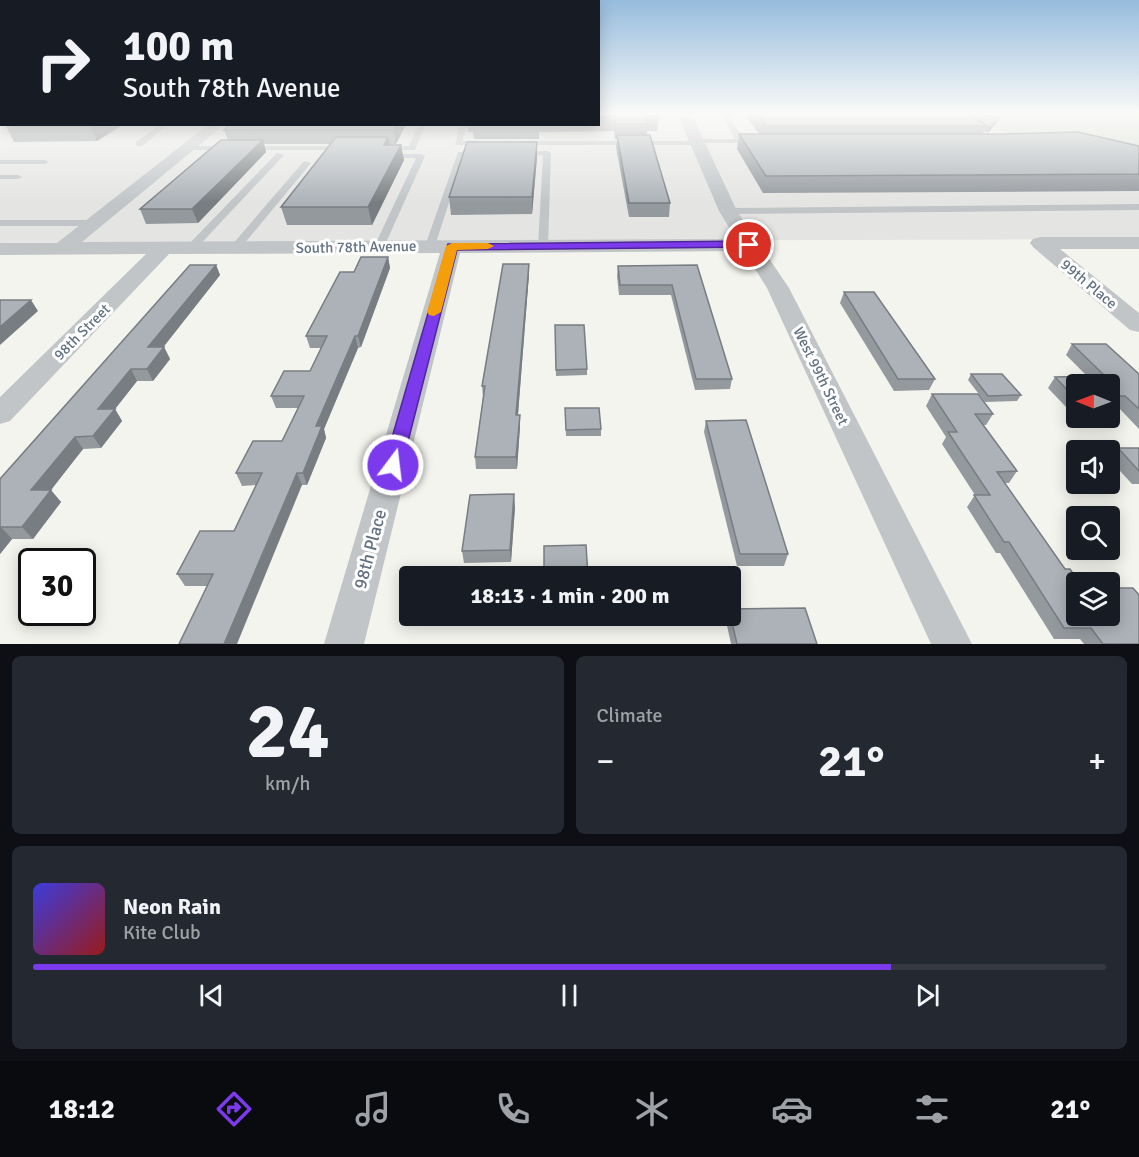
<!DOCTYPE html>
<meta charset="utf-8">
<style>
:root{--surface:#171b24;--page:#242831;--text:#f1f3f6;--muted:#9ea1a6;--line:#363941;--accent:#7c3aed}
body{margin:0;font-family:Signika,sans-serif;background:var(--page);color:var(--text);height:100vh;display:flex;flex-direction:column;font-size:22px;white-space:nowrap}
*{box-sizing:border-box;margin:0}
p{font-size:20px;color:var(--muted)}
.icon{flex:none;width:33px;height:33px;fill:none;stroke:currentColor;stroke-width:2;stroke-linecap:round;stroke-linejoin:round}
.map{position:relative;height:644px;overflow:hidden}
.panel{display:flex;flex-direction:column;gap:12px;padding:12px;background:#0d0f14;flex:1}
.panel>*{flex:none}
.top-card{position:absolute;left:0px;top:0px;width:600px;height:126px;box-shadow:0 3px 15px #0003;background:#171b24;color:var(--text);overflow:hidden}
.needle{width:39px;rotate:271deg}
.controls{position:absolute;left:1066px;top:374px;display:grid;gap:12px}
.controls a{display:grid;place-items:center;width:54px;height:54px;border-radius:6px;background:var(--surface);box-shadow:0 3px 15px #0003;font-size:30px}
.speed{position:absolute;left:18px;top:548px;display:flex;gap:12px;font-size:30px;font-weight:700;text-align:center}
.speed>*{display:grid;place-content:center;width:78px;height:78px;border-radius:50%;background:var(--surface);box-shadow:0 3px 15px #0003;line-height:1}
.speed .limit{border:3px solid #111;border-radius:9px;background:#fff;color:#111}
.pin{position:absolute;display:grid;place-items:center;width:51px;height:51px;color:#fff;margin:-26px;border:3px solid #fff;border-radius:50%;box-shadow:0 2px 6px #0007}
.me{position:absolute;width:66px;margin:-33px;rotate:15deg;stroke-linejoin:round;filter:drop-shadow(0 0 4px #0008)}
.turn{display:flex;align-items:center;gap:21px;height:126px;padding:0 24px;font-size:27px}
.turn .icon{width:78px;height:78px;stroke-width:2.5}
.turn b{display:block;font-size:42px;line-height:51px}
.big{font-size:45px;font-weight:700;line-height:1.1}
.panel .widget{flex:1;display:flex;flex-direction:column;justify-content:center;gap:9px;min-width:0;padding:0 21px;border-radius:9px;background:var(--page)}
.panel .dial{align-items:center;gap:0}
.dial b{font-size:78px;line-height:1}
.song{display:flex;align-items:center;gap:18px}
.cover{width:72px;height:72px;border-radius:9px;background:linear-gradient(135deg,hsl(240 70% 55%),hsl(0 70% 35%))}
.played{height:6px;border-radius:3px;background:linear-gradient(90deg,var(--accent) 80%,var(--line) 80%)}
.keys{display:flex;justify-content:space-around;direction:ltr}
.heat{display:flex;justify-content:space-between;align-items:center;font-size:33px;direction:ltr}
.panel .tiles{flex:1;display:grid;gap:12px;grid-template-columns:1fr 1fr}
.widget:last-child{grid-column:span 2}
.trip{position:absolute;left:399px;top:566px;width:342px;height:60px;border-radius:6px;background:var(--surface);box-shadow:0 3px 15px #0003;font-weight:700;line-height:60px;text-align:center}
.tab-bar{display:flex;height:96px;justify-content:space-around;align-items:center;background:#090b0e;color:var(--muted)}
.tab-bar .icon{width:42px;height:42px}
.tab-bar .on{color:var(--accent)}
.tab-bar b{font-size:27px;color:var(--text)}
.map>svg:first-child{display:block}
</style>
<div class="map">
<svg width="1139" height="644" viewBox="0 0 1139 644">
<rect width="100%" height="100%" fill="#f4f4ef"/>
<path fill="#e4e5e3" d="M0 113 2 124H598L599 113H936L1139 161V239L0 243Z"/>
<path fill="#d4dbd0" d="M936 113H1139V161L1022 145 991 125Z"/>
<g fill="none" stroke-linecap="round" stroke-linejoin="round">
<g fill="#c1c5c8" fill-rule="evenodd">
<path d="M0 113H2L0 117Z"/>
<path d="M721 113H727L744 141 743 143H701L697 145H522L518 143 522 141H693L697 139H735Z"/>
<path d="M161 124H169L142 146H136V142Z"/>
<path d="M419 124H426L415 150H385L381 148 385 146H409Z"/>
<path d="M460 124H467L462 141H483V145H455Z"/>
<path d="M186 146H227L231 148 227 150H189L185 148Z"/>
<path d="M247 146H344L348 148 344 150H250L246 148Z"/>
<path d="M547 151 551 153 548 246 543 249 538 246 543 155 521 156 517 154 521 152Z"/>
<path d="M458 152H479L483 154 479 156H464L435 246 434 248H426L425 246Z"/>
<path d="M277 153 284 155 194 251H186V247Z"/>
<path d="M396 154H421L425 156 384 247 379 250 374 247 416 158H399L395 156Z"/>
<path d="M0 160H45L49 162 45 164H0Z"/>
<path d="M304 161 311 163 239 250H231V246Z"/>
<path d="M0 175H18L22 177 18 179H0Z"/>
<path d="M1139 204V210L728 214 723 211 728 208Z"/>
<path d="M0 220H95L100 223 95 226H0Z"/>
</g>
<g fill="#c1c5c8" fill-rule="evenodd">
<path d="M677 113H691L737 211 789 288 972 644H931L767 288 744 251 460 253 364 644H324L440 253 169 254 10 421 0 424V397L146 254 0 255V243H57L209 124H225L82 242 736 239 719 211Z"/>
<path d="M1040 237H1139V249H1060L1139 313V332L1130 330 1033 247 1030 243 1033 239Z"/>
</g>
</g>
<g fill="#94999e">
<path d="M598 113 659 116 657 131H647V135L670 203 669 217H629L616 147 617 139H615L614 131 539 132V139H474L473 132H468L467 124H598Z"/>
<path d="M744 113H972L999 118 997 122 988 133 984 131 983 134 1139 146V191L763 193 737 149 739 134H759Z"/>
<path d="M10 124H124L97 141 14 142 6 126Z"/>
<path d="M406 124 396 144H390L404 160 372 225H287L281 207 330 144H264L266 152 198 223 146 224 140 209 228 140 224 130Z"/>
<path d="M537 142V157L532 214 451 215 449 197Z"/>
<path d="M388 257 390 268 361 347 358 348 324 429 326 438 307 485H302L207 586H185L177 574 234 531 256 485 242 486 236 473 282 441 298 408H276L271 396 310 371 321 348H310L306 336 354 272Z"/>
<path d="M216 265 220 275 163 347H164L170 359 153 381H137L115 409 122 421 101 448 83 449 50 490 61 502 33 539H12L0 554V479Z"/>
<path d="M697 265 732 379 730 389 695 390 671 295H619L617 276 618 266Z"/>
<path d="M529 274 518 415H520V426L517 469H476L475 457 483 397 482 386Z"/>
<path d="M844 292 935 379 929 390 894 391 840 303Z"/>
<path d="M555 325 587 369V375L556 376Z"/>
<path d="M1072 344 1139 374V429L1117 406H1110V384H1077V407H1066L1048 388 1055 377 1087 376 1066 355Z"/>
<path d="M971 374 1021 395 1017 401 985 402 968 380Z"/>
<path d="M932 394 993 414 986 425H983L1017 471 1009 483H1005L1065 569 1139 644H1084L1080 639H1054L1000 553H996L967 507 975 495 942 444 946 437 926 406Z"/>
<path d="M565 408 601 429V436H566Z"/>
<path d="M706 421 788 554 784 566H737L704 432Z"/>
<path d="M1118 448H1139V484H1132L1110 460V458Z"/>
<path d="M515 507 511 562 464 563 462 551Z"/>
<path d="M728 615H730L817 644H731L726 621Z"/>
</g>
<g fill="#787d81">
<path d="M999 118 997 122 988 133 990 128Z"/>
<path d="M93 124H124L97 141 90 126Z"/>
<path d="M397 124H406L396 144 394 130Z"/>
<path d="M388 137 391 152 384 145Z"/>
<path d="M263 140 266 152 198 223 192 209Z"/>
<path d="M537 142V157L532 214V197Z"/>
<path d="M401 145 404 160 372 225 368 207Z"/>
<path d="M388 257 390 268 361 347 358 336Z"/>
<path d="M529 264V274L517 426 516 415Z"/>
<path d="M216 265 220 275 154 359 148 347Z"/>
<path d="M31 300 38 311 0 345V327Z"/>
<path d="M355 336 358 348 324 429 326 438 307 485 303 473 316 426Z"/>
<path d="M164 347 170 359 153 381 147 369Z"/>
<path d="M131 369 137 381 115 409 122 421 101 448 93 436 98 409Z"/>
<path d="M520 415V426L517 469 516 457Z"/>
<path d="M75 437 83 449 41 503 31 490Z"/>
<path d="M297 473 302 485 237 644H224Z"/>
<path d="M51 490 61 502 33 539 22 527Z"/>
<path d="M514 494 515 507 511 562 510 550Z"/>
<path d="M1 527 12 539 0 554V528Z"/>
</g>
<g fill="#acb2b8" stroke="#787d81" stroke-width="1.5">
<path d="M598 113H657L659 116H646L648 124H616L614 116 598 117Z"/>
<path d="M757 113H967L987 126H766Z"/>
<path d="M964 113H972L999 118 990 128 967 113Z"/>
<path d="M10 124H93L90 126H6Z"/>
<path d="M230 124H397L394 130H224Z"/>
<path d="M1078 132 1139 146V174L766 176 739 134H1004Z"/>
<path d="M617 135H650L670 203H629Z"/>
<path d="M336 137H388L384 145H401L368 207H281Z"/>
<path d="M221 140H263L192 209H140Z"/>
<path d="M467 142H537L532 197H449Z"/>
<path d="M361 257H388L358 336H355L316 426H322L303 473H297L224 644H179L213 574H177L200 531H234L262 473H236L253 441H282L304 396H271L284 371H310L327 336H306L340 272H354Z"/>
<path d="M503 264H529L516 415H520L516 457H475L485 386H482Z"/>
<path d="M190 265H216L148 347H164L147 369H131L98 409H115L93 436 75 437 31 490H51L22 527H1L0 528V479Z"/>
<path d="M697 265 732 379H696L672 285H620L618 266Z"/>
<path d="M844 292H874L935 379H898Z"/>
<path d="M0 300H31L0 327Z"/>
<path d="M555 325H584L587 369 556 370Z"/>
<path d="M1072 344H1106L1139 374V409L1125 396H1110V384H1077V396H1073L1055 377 1105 376Z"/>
<path d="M971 374H1002L1021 395 988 396Z"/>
<path d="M932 394H978L993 414H975L1017 471 997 472 1065 569H1070L1079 582H1077V615H1110V588H1133L1139 595V644H1103L1091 628H1064L1009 542H1004L974 495H990L948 432H957Z"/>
<path d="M565 408H599L601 429 566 430Z"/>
<path d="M746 420 788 554H740L706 421Z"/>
<path d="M1118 448H1139V471Z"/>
<path d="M514 494 510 550 462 551 470 495Z"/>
<path d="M586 545 588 576H544V546Z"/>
<path d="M805 608 817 644H737L730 614V609Z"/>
</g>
<linearGradient id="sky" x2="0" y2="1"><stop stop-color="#96bcdd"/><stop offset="0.56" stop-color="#fafaf8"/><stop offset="1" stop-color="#fafaf8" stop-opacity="0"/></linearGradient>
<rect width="1139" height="203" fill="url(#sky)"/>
<path fill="#7c3aed" stroke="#51269a" stroke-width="1.5" d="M749 241 754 245 753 247 457 250 402 465 399 469 393 471 387 469 384 465 448 244Z"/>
<path fill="#f59e0b" d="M452 243H488L494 246 488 249 457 250 441 312 434 316 429 315 427 312 446 246Z"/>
<g text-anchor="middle" stroke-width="6" stroke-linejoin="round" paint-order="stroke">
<g font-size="15" fill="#627282" stroke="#fff">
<text transform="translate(356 247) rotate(-1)" y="5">South 78th Avenue</text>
<text transform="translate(1089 284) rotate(40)" y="5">99th Place</text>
<text transform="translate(82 332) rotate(-45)" y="5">98th Street</text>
<text transform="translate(821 376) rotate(64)" y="5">West 99th Street</text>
</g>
<g font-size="18" fill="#627282" stroke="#fff">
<text transform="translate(370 549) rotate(-75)" y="6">98th Place</text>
</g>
</g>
</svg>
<div class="controls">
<a><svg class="needle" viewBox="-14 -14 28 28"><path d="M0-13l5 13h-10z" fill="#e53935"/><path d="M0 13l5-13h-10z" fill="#9ea1a6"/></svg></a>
<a><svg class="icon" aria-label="sound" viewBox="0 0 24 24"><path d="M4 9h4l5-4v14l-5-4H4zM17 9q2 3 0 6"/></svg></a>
<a><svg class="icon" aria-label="search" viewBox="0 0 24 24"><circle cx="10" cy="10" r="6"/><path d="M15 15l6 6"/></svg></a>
<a><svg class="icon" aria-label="layers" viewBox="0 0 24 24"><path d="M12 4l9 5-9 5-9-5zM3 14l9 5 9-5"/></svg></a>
</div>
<div class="speed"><div class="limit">30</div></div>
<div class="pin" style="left:749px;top:245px;background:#d93025"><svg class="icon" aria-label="arrive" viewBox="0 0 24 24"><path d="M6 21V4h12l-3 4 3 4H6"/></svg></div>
<svg class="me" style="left:393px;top:465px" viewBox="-20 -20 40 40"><circle r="17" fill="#7c3aed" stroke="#fff" stroke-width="3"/><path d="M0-11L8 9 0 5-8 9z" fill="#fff"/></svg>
<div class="trip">18:13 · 1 min · 200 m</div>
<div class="top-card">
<div class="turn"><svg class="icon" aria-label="right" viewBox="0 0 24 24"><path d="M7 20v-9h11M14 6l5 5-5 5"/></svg><div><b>100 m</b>South 78th Avenue</div></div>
</div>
</div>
<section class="panel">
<div class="tiles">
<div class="widget dial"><b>24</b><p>km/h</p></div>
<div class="widget"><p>Climate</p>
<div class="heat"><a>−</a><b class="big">21°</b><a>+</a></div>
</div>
<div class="widget">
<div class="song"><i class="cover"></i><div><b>Neon Rain</b><p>Kite Club</p></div></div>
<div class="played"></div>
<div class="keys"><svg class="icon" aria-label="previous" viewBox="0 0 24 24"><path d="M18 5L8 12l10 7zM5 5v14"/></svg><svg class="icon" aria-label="pause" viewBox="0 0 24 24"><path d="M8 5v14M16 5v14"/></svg><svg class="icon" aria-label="next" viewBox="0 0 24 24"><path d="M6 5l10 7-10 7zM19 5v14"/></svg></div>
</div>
</div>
</section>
<nav class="tab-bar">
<b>18:12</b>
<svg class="icon on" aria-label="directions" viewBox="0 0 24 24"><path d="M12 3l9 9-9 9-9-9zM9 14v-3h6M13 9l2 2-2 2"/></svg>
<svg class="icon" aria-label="music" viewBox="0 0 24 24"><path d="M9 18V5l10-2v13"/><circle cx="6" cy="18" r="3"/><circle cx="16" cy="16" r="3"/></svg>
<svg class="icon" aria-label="phone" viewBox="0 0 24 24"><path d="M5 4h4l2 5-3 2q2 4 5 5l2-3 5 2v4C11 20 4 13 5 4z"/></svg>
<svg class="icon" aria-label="climate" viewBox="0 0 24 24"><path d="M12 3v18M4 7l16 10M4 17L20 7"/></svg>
<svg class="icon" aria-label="car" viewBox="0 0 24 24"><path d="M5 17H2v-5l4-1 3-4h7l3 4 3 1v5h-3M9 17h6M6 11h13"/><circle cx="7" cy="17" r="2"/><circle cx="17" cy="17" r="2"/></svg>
<svg class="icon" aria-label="filters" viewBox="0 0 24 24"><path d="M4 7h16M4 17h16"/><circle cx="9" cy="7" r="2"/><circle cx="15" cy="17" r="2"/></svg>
<b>21°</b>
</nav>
